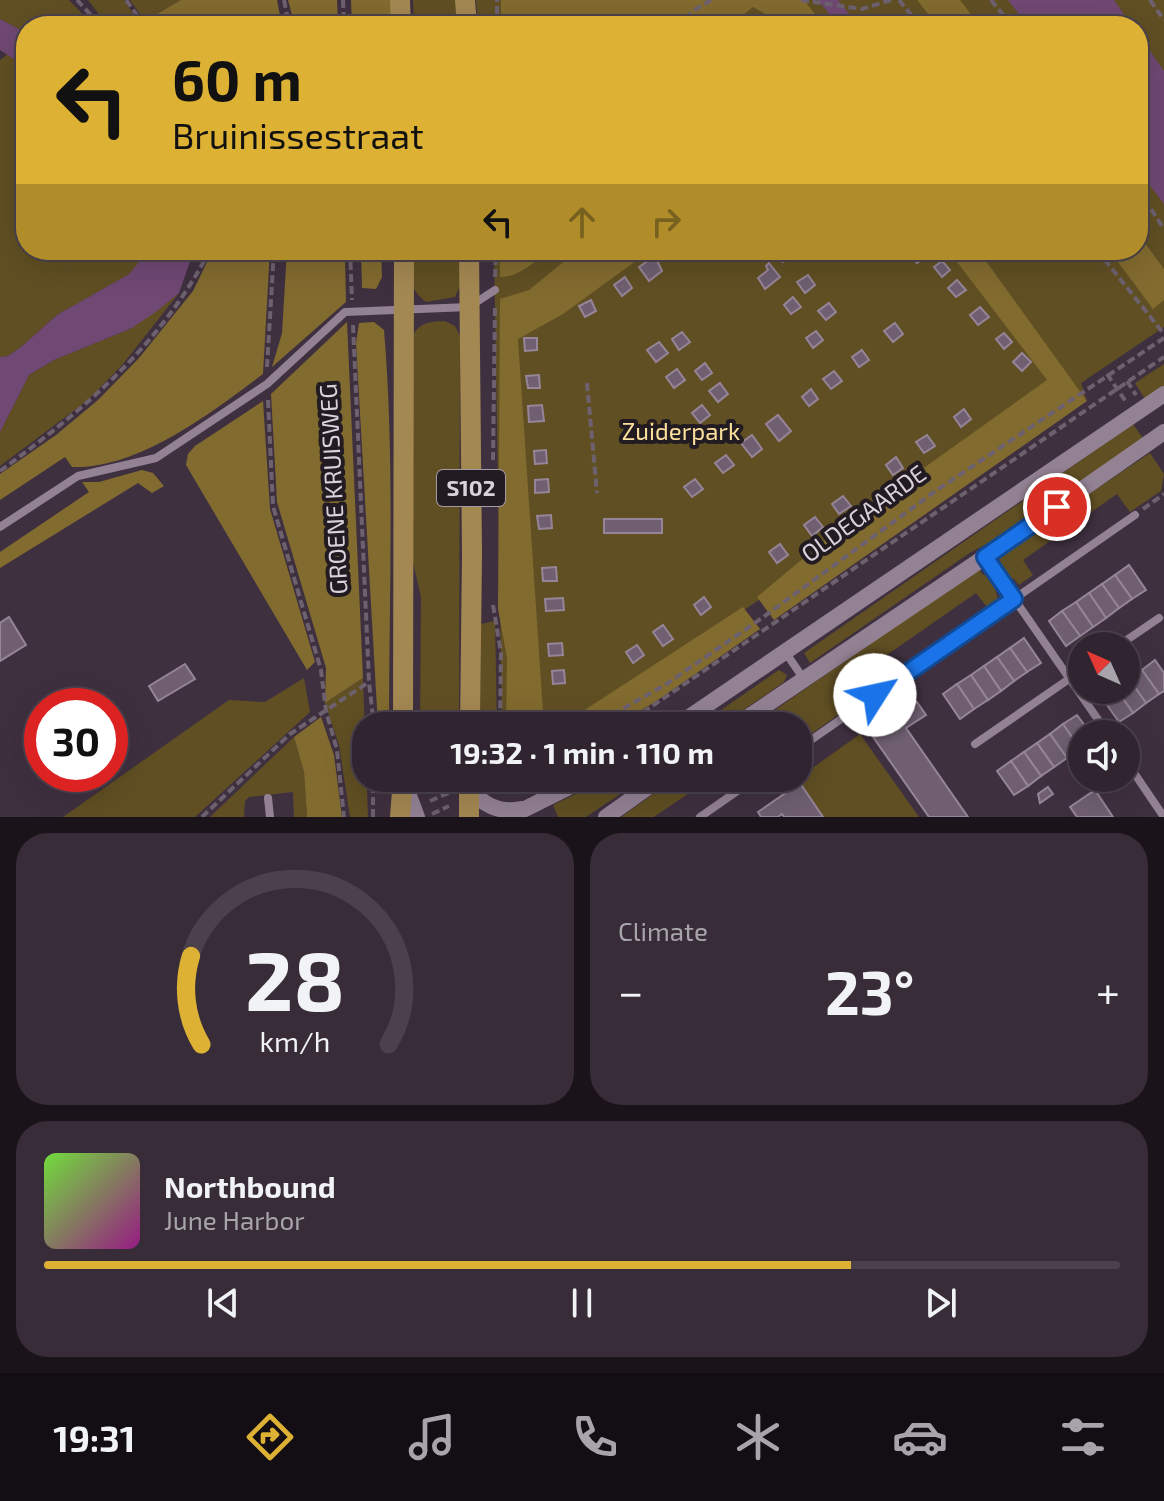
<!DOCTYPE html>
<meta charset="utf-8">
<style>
:root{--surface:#2f2430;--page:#372c38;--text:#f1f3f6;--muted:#a7a4ab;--line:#4a414c;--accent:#ddb133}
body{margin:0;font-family:"Exo 2",sans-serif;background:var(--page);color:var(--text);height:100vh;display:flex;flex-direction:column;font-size:30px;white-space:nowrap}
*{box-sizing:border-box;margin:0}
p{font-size:26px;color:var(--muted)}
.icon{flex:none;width:44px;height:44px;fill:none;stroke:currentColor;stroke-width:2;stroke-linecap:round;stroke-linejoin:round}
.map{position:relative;height:817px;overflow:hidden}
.drawer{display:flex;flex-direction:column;gap:16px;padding:16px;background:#1a141a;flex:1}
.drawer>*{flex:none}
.guide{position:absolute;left:16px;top:16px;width:1132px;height:244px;border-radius:32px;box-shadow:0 8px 32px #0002,0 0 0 2px var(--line);background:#ddb133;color:#111;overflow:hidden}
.needle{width:52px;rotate:315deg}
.buttons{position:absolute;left:1068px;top:632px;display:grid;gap:16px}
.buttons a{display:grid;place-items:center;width:72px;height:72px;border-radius:50%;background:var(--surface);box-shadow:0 8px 32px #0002,0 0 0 2px var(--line);font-size:40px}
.speed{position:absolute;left:24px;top:688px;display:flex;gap:16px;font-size:40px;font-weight:700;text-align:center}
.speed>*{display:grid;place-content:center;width:104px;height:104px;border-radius:50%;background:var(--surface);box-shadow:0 8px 32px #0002,0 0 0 2px var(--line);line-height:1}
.speed .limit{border:12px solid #d22;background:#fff;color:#111}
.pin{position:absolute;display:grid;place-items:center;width:68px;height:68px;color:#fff;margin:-34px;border:4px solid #fff;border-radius:50%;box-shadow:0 2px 8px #0007}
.me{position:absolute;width:88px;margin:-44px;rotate:55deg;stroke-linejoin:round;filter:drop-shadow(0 0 6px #0008)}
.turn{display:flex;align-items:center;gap:28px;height:168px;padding:0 24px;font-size:36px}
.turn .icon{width:104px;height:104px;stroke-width:2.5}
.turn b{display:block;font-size:56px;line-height:68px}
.lanes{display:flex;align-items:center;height:76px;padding:0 24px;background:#0003;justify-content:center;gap:40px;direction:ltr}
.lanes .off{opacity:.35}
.big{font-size:60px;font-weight:700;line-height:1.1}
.drawer .card{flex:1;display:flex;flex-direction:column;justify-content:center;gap:12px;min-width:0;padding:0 28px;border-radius:32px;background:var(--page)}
.drawer .dial{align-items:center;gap:0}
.dial svg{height:208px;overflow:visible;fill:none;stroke:var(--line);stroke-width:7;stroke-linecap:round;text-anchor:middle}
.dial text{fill:var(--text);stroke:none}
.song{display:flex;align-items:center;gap:24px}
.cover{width:96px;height:96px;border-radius:12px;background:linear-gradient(135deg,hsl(100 70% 55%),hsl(310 70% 35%))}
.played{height:8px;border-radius:4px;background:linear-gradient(90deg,var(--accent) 75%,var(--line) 75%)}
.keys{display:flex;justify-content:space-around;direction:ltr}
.heat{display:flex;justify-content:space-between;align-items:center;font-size:44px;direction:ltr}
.drawer .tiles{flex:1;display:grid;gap:16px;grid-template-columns:1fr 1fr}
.card:last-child{grid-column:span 2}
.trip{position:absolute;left:352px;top:712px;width:460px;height:80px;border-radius:32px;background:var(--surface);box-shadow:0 8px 32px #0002,0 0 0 2px var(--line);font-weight:700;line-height:80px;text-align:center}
.menu{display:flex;height:128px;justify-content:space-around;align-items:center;background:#130e13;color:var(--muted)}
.menu .icon{width:56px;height:56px}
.menu .current{color:var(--accent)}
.menu b{font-size:36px;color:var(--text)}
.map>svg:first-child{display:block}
</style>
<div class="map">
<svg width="1164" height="817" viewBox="0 0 1164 817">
<rect width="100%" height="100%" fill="#3f3040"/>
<g fill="#604f23">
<path d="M0 0H69L94 26H26V33L0 19Z"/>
<path d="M88 0H124L141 26H108Z"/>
<path d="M130 0H181L145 21Z"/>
<path d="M413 0H456L458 26H414Z"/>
<path d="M476 0H1164V327L1081 383 1087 401 1076 386 572 726H502L494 250H1138V26H478Z"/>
<path d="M8 54 26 67V250H149L130 274 57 315 21 347 8 356 0 357V60Z"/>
<path d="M411 250H461L460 286 455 297 426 302C406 287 411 272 411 250Z"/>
<path d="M179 293 123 364 88 400 0 466V432L29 375 54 360 132 328Z"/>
<path d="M445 321 455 326 460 336 459 726H420L421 597 411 554 412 336C421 322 428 322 445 321Z"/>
<path d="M1164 364V386L1145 399 1135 383Z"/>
<path d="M1133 424 1144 440 1008 533 971 552 810 663 804 653Z"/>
<path d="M1150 453 1164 474 1161 491 1130 512 1117 494 1023 560 1033 575 1019 585 1014 579 1005 577 998 555Z"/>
<path d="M979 568 982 574 991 577 998 599 987 607 976 593 871 666 881 685 798 743V726H752Z"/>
<path d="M495 621 497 726H480L481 624Z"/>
<path d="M779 670 787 675 784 682 720 726H698Z"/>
<path d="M304 678 310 712 195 817H63L229 700 265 702Z"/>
<path d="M363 678 368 817H350L339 745 325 703Z"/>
<path d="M860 734 919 817H823L797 779Z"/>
<path d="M294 737 304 772 307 817H294L293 792 249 797 245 801 244 817H210Z"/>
<path d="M608 778H644L586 817H558L553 805Z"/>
<path d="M676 778H711L654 817H621Z"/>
</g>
<g fill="#826b2f">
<path d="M181 0H277L282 26H148L145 21Z"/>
<path d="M288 0H337L338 26H295Z"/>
<path d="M351 0H391V26H352Z"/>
<path d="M501 0H804L824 26H786L753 7 729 26H501Z"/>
<path d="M917 0H960L980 26H938Z"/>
<path d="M1138 234 1164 269V300L1153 309 1109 250H1138Z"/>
<path d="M213 250H270L263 374C213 412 137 470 72 467L65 457 0 500V474L56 435 98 400 139 358 193 291Z"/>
<path d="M287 250H333L345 259 346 302 272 367 282 333Z"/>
<path d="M361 250H381L382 277 376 289 362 288Z"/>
<path d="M500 250H549C534 262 520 277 500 277Z"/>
<path d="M578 250H651L563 314 518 339 544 726H506L507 658 498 609 500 299 529 290Z"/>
<path d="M948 250H978L1087 401 774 620 757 597 841 527 1047 380Z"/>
<path d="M347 322 363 678 325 703 326 668 277 502 271 394Z"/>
<path d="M374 322 384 330C395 461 389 594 389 726H378L356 343 359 323Z"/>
<path d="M263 401 270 509 315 662 307 670 186 465 188 454 195 446Z"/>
<path d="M142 470 153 473 164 486 152 493 138 483 0 568V552L89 492 82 482H99Z"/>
<path d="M743 607 760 629 655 702 615 726H560Z"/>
<path d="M321 717 334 755 342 817H307L304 772 294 737Z"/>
</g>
<g fill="#6f4873">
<path d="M818 0H838L859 26H839Z"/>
<path d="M1008 0H1114L1132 26H1028Z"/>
<path d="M0 19 26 33V67L0 50Z"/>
<path d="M1138 34 1164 71V204L1138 170Z"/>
<path d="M149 250H194L179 293 157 311 132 328 54 360 29 375 0 432V357L8 356 21 347 57 315 129 274Z"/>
</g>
<g fill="#6f5f71" stroke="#968598" stroke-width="2">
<path d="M778 250H790L794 255 783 262 775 252Z"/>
<path d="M907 250H931L932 251 917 263Z"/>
<path d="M655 256 662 271 649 281 639 267Z"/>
<path d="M942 261 950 270 942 277 934 267Z"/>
<path d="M769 263 780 277 765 289 758 278 768 270 766 266Z"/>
<path d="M808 275 815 285 805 293 797 282Z"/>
<path d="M625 277 632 288 622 296 614 285Z"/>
<path d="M957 280 966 290 956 297 948 288Z"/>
<path d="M793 297 801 307 791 314 784 305Z"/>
<path d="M591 300 596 311 585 317 579 306Z"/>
<path d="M829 303 836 312 826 320 818 311Z"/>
<path d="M980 307 989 317 978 325 970 315Z"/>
<path d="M895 323 903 334 893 342 884 331Z"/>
<path d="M816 331 823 340 813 348 806 338Z"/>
<path d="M682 332 690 342 679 350 672 339Z"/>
<path d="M1004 333 1012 342 1004 349 996 339Z"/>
<path d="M524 338H537V350L525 351Z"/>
<path d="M659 342 668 353 656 362 647 350Z"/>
<path d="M862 350 869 360 859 367 852 357Z"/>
<path d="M1022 353 1031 362 1022 371 1013 362Z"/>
<path d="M705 363 712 373 702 380 695 371Z"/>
<path d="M677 369 685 380 674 388 666 377Z"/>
<path d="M834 371 842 381 831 389 823 379Z"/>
<path d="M539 375 540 388H528L526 376Z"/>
<path d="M720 383 728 394 718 402 709 391Z"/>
<path d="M811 389 818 399 809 406 802 397Z"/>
<path d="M542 405 544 421 529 422 528 406Z"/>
<path d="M702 405 710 415 700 423 692 413Z"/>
<path d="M964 409 971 419 961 427 954 417Z"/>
<path d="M778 415 791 431 779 441 766 424Z"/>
<path d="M752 435 762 449 752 457 741 443Z"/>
<path d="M927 435 935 446 924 453 916 442Z"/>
<path d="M546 450 547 463 535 464 534 451Z"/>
<path d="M726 455 734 465 723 473 715 463Z"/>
<path d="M896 457 903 468 893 475 886 465Z"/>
<path d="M548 479 549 492 535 493V480Z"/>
<path d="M695 479 703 489 692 497 684 487Z"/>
<path d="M843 496 851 506 839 514 832 504Z"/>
<path d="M551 515 552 528 539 529 537 516Z"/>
<path d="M815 517 823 527 812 536 804 525Z"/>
<rect x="604" y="519" width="58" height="14"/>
<path d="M780 544 788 555 777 563 769 552Z"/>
<path d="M1129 565 1146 590 1132 599 1115 575Z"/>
<path d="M556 567 557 581H543L542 568Z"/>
<path d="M1115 575 1132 599 1119 608 1102 584Z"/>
<path d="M1102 584 1119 608 1106 618 1089 593Z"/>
<path d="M1089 593 1106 618 1093 627 1076 602Z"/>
<path d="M704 597 711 607 701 615 694 605Z"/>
<path d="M563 598 564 610 546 611 545 599Z"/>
<path d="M1076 602 1093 627 1080 636 1062 611Z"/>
<path d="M1062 611 1080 636 1066 646 1049 621Z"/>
<path d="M9 617 26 645 0 661V623Z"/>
<path d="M663 625 673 639 663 646 653 632Z"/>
<path d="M1024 638 1041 663 1027 672 1010 648Z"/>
<path d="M562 643 563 655 549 656 548 644Z"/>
<path d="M637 645 644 655 633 663 626 652Z"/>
<path d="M1010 648 1027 672 1014 681 997 657Z"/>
<path d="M997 657 1014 681 1001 691 984 666Z"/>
<path d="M1155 660 1164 673V691L1159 694 1142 670Z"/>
<path d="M185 664 195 679 158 701 149 686Z"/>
<path d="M984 666 1001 691 988 700 971 675Z"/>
<path d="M564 670 565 683 553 684 552 671Z"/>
<path d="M1142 670 1159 694 1146 703 1129 679Z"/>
<path d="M971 675 988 700 974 709 957 684Z"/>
<path d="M1129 679 1146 703 1133 713 1117 690H1126V681Z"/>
<path d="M957 684 974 709 960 719 943 694Z"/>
<path d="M1113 690H1117L1133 713 1119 722 1102 698Z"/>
<path d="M917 702 926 715 906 728 968 817H929L871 734Z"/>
<path d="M1077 715 1091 734H1082L1080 749 1063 724Z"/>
<path d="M1063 724 1080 749 1067 758 1050 734Z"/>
<path d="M1050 734 1067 758 1054 767 1037 743Z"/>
<path d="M1037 743 1054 767 1041 776 1024 752Z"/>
<path d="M1024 752 1041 776 1028 786 1011 761Z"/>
<path d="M1011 761 1028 786 1014 795 997 771Z"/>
<path d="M800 783 823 817H784L782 814 778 817H761L758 812Z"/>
<path d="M1048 787 1053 794 1040 803 1038 794Z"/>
<path d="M1095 790 1113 817H1077L1070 807Z"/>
</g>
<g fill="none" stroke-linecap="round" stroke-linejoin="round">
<g stroke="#6e616f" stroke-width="4" stroke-dasharray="8 4" stroke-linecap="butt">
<path d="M77 0 101 26"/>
<path d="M126 0 145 26"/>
<path d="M284 0 289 26"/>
<path d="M343 0 344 26"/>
<path d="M801 0 862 9 891 0"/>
<path d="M899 0 920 26"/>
<path d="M991 0 1012 26"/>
<path d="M1150 0 1164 20"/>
<path d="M497 26V0"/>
<path d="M676 26 696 9 711 0"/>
<path d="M1138 189 1164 229"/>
<path d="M350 250 352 300"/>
<path d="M1097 250 1164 334"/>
<path d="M495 277 496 250"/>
<path d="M353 325 369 682 374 726"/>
<path d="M267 367 274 250"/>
<path d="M1107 374 1126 402"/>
<path d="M1127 381 1136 395"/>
<path d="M587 383 597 493"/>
<path d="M268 400 273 506 321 670 326 711 337 750 344 817"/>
<path d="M493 460 495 305"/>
<path d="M0 471C85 409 161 345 210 250"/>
<path d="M1143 509 1164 494"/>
<path d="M493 605 501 653 500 726"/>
<path d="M592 726 665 685 762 618 937 490 1164 338"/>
<path d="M623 726 1164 357"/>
<path d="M508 778 517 793"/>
<path d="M494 787 517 778"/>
<path d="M430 801 451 792"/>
<path d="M432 814 449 806"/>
<path d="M202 817 290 734 369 682"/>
<path d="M373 817V778"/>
</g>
<g stroke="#938294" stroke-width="8">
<path d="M0 527 78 476 156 458 267 384 345 312 469 307 495 290"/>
<path d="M985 557 1108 734"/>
<path d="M1118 646 1159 618"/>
<path d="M786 653 803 678"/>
<path d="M975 744 1082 670"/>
<path d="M798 749 1135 515"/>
<path d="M1126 761 1164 817"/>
<path d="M268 798 270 817"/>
<path d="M700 817 756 778"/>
</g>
<g stroke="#938294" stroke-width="16">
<path d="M676 726 1164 394"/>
<path d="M735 726 985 557 1164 432"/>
<path d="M404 782 417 817"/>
<path d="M469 785C479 804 500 814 521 809"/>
<path d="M509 817 587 778"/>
<path d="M606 817 661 778"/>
</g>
<g stroke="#a48852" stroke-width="20">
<path d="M400 0 401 26"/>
<path d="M465 0 467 26"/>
<path d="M469 250 472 555 470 726"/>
<path d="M403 726 404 250"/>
<path d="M400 817 403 778"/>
<path d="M469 817V778"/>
</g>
</g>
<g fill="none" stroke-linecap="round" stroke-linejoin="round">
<g stroke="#114b97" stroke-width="20">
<path id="route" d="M875 695 1014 599 985 557 1057 507"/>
</g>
<use href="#route" stroke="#1a73e8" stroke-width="14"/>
</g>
<g text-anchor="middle" stroke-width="8" stroke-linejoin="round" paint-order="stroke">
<rect fill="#221b22" stroke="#a49aa4" stroke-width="2" x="437" y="470" width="68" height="36" rx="6"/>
<g font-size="22" font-weight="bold" fill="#dbd1dc">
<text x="471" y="496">S102</text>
</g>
<g font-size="24" fill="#fbe09c" stroke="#221b22">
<text x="681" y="440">Zuiderpark</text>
</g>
<g font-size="24" fill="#dbd1dc" stroke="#221b22">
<text transform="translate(334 489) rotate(-93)" y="8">GROENE KRUISWEG</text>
<text transform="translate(864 514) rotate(-36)" y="8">OLDEGAARDE</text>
</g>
</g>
</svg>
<div class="buttons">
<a><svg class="needle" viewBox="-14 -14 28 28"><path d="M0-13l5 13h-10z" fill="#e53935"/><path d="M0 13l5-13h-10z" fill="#a7a4ab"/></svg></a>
<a><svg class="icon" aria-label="sound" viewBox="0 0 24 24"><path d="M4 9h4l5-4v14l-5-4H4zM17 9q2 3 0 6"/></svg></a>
</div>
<div class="speed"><div class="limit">30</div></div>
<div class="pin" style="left:1057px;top:507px;background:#d93025"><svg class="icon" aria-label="arrive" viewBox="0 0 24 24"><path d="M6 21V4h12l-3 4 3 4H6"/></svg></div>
<svg class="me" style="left:875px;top:695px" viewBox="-20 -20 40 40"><circle r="19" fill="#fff"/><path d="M0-13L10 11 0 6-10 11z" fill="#1a73e8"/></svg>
<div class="trip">19:32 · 1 min · 110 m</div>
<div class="guide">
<div class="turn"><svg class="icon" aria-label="left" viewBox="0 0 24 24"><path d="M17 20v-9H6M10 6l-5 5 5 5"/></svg><div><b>60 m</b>Bruinissestraat</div></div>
<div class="lanes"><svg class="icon" aria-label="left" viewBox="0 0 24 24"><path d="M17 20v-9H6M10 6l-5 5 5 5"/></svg><svg class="icon off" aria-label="ahead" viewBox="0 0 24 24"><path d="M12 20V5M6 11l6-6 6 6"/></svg><svg class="icon off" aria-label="right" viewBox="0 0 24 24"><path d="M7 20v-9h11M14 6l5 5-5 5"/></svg></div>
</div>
</div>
<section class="drawer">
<div class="tiles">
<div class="card dial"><svg viewBox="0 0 100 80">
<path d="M14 69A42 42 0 1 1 86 69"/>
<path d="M14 69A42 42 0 0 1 10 35" stroke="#ddb133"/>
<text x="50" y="56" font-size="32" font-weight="700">28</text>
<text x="50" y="72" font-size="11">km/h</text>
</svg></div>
<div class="card"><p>Climate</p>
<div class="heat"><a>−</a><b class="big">23°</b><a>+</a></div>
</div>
<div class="card">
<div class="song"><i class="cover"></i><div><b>Northbound</b><p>June Harbor</p></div></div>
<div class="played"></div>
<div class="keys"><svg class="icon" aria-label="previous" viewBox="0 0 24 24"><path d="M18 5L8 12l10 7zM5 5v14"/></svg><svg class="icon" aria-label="pause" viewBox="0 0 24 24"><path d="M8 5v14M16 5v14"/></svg><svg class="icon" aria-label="next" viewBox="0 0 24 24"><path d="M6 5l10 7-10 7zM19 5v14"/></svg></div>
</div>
</div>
</section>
<nav class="menu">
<b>19:31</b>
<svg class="icon current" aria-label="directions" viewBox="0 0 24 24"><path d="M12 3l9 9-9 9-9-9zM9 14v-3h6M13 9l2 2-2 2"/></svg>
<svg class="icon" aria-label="music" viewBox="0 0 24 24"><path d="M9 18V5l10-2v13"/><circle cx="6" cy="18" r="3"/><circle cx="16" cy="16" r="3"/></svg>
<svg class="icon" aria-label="phone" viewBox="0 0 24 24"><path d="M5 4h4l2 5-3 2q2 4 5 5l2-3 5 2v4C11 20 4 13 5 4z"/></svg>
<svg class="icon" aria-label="climate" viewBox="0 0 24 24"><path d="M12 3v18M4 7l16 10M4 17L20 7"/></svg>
<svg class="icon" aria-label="car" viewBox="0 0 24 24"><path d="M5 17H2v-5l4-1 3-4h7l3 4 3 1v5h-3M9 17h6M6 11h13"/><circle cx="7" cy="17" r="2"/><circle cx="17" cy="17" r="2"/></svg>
<svg class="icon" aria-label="filters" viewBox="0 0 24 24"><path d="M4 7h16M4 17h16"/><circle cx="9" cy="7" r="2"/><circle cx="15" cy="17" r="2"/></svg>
</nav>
